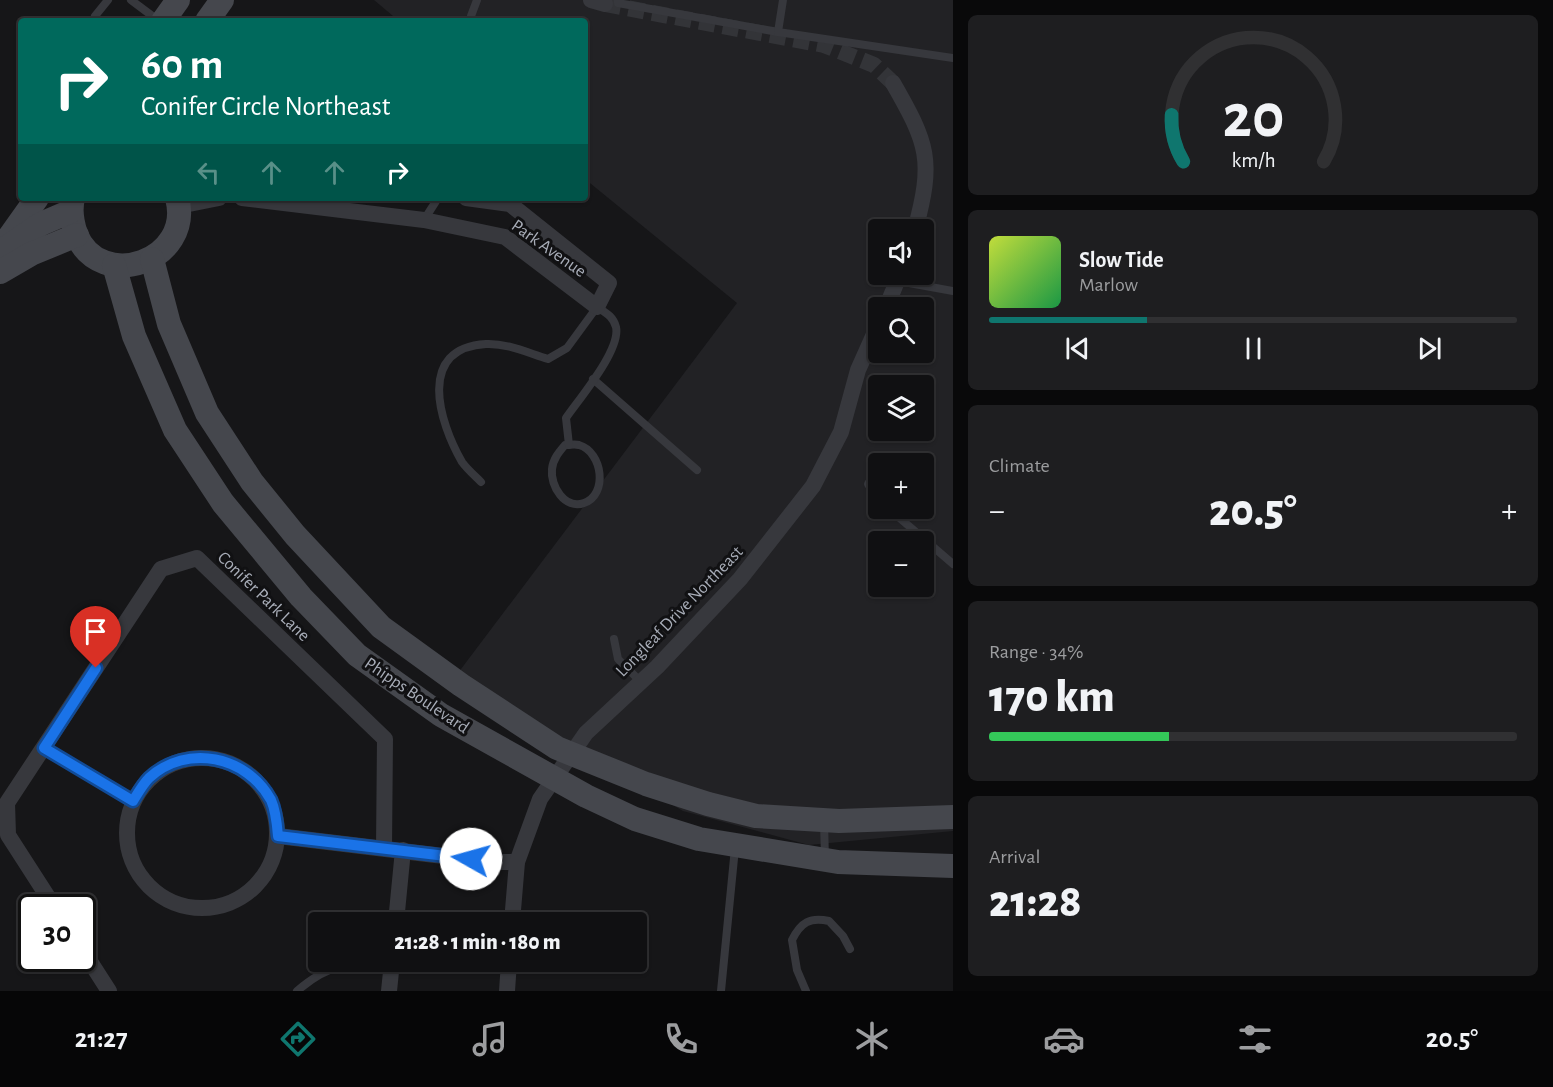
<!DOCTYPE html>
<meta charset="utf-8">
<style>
:root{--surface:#101012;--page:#1e1e20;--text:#f1f3f6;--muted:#9c9d9f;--line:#303032;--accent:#0f766e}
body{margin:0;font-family:"Alegreya Sans",sans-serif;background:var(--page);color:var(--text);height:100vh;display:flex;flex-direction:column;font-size:22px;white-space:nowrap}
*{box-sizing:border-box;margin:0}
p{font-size:20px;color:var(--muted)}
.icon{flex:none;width:33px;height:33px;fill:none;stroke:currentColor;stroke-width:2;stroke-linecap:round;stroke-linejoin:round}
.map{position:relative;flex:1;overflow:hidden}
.drawer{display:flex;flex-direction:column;gap:15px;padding:15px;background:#09090a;width:600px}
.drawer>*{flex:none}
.banner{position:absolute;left:18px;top:18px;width:570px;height:183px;border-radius:6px;box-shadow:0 2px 4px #0004,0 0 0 2px var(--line);background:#00695c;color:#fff;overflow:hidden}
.fabs{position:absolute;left:868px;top:219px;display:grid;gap:12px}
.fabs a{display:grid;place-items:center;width:66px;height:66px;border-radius:6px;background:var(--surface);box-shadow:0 2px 4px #0004,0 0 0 2px var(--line);font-size:30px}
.speed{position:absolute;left:18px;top:894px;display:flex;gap:12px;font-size:30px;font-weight:700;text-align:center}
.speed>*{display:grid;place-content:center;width:78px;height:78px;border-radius:50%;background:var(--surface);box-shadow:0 2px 4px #0004,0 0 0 2px var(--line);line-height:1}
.speed .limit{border:3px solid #111;border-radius:9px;background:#fff;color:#111}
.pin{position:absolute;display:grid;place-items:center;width:51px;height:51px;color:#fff;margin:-62px -26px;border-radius:50% 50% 50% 0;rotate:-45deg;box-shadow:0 0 6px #0007}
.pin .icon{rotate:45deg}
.me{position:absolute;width:66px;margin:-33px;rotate:277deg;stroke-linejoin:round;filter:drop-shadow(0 0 4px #0008)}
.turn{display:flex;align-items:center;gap:21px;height:126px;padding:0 24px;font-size:27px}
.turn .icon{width:78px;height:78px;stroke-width:2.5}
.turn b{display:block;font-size:42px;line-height:51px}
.lanes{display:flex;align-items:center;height:57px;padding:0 24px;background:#0003;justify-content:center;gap:30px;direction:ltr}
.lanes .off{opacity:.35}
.big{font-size:45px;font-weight:800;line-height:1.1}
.drawer .widget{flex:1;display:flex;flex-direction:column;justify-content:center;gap:9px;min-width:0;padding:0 21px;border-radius:9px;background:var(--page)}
.drawer .dial{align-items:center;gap:0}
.dial svg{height:156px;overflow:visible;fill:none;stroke:var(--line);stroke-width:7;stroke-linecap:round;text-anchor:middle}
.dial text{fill:var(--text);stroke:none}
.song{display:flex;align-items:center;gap:18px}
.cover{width:72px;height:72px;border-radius:9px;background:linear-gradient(135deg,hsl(70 70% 55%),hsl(140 70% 35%))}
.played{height:6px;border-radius:3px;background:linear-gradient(90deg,var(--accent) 30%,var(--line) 30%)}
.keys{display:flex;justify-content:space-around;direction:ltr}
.heat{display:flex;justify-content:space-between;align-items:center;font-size:33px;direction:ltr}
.charge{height:9px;border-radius:4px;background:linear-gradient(90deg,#34c759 34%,var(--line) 0)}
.trip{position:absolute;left:308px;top:912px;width:339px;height:60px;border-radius:6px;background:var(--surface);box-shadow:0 2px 4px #0004,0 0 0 2px var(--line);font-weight:800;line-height:60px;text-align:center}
.tabs{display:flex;height:96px;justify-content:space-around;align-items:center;background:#060607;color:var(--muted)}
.tabs .icon{width:42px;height:42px}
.tabs .active{color:var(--accent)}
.tabs b{font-size:27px;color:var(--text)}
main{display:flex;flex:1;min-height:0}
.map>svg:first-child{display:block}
</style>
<main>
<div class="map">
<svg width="953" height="991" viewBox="0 0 953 991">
<rect width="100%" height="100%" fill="#161618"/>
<path fill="#222225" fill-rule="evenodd" d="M374 0H953V831L809 845 683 811 567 743 458 673 737 303 585 179V21H399ZM879 230H924V274H879ZM879 308H924V352H879ZM879 386H924V430H879ZM879 464H924V508H879ZM879 542H924V586H879Z"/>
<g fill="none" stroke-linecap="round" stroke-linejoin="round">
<path stroke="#333438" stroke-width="16" stroke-dasharray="16 8" stroke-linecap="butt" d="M605 4 824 45 874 65 893 83"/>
<g stroke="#37383d" stroke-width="8">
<path d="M131 0 159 21"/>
<path d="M618 0V3L778 32"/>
<path d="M783 0 778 32 953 58"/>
<path d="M95 16 108 0"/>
<path d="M471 16 477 0"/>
<path d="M424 220 438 198"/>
<path d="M898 281 953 291"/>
<path d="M593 379 697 470"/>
<path d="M565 445C569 445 575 444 579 445 603 452 608 495 584 503 565 510 550 486 552 469 553 459 559 452 565 445Z"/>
<path d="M875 472 868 484 879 501"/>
<path d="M481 482C475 476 467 469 462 462 439 422 416 348 486 344 507 343 528 353 548 359L567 348 597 307C606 313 613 316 616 327 621 350 579 399 566 418L569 445"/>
<path d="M888 508 953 564"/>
<path d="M614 639 618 659 641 682"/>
<path d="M43 748 133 801"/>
<path d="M824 821 825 859"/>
<path d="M297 991C331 962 349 963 392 964"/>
<path d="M721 991 735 848"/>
<path d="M806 991 797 970 792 940C801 922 810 917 829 921L843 936 850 949"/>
</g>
<g stroke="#37383d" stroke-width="16">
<path d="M591 0 605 4"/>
<path d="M893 83C928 144 934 160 915 230"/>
<path d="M242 198 424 220 505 237 597 307 609 283 510 204 466 198"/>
<path d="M179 206 219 198"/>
<path d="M886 308 900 274"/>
<circle cx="202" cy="833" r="75"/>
<path d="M278 836 493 862H517"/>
<path d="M55 908 8 835 7 803 161 569 197 558 385 739 384 848"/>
<path d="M396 922 403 850"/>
<path d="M512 922 517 862 540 799 586 733 657 667 740 579 813 486 841 432 858 370 879 323"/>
<path d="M82 949 109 991"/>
<path d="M389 991 392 962"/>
<path d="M507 991 509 962"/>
</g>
<g stroke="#45474d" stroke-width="24">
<path d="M163 21 178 0"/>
<path d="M207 21 222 0"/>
<path d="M73 198C70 210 72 222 76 234 101 294 194 260 177 198"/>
<path d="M7 240 37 198"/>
<path d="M0 252 41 224 71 211"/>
<path d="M152 259 169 324 207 413 252 482 295 535 381 627 461 685 557 748 646 784 708 804 756 816 839 821 953 817"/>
<path d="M114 265 134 336 175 430 223 503 301 597 357 655 441 715 586 796 635 819 699 839 838 862 953 866"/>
<path d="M0 272 31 254 77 235"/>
</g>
</g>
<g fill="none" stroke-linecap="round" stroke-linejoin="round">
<g stroke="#114b97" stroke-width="15">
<path id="route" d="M96 668 44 748 133 801C138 793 143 784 149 778 187 743 247 756 271 800 276 811 277 824 278 836L471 859"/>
</g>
<use href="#route" stroke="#1a73e8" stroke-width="10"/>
</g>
<g text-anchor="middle" stroke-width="6" stroke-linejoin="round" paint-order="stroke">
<g font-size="18" fill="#a8adb8" stroke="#111113">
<text transform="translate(549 248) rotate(35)" y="6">Park Avenue</text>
<text transform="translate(264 596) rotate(44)" y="6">Conifer Park Lane</text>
<text transform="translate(679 611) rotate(-46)" y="6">Longleaf Drive Northeast</text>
<text transform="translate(417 695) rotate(34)" y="6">Phipps Boulevard</text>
</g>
</g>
</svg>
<div class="fabs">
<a><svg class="icon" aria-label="sound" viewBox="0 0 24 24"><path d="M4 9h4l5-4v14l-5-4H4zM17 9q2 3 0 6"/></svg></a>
<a><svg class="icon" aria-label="search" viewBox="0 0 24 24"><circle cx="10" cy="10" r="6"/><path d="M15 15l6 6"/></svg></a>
<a><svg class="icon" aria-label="layers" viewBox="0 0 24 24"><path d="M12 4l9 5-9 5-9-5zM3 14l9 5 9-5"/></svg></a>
<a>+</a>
<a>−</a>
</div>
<div class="speed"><div class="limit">30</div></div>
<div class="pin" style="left:96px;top:668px;background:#d93025"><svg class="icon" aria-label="arrive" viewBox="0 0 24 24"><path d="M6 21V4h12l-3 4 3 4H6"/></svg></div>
<svg class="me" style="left:471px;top:859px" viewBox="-20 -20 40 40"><circle r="19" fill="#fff"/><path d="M0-13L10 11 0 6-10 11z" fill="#1a73e8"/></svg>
<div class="trip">21:28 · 1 min · 180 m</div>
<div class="banner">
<div class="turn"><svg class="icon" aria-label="right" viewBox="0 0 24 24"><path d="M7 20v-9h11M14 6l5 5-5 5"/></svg><div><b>60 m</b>Conifer Circle Northeast</div></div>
<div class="lanes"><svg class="icon off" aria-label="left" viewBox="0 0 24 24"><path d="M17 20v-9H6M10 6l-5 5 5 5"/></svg><svg class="icon off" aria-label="ahead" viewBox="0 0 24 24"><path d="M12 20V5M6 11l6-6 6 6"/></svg><svg class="icon off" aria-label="ahead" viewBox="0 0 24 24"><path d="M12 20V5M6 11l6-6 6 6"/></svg><svg class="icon" aria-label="right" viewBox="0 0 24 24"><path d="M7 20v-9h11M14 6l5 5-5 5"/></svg></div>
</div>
</div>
<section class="drawer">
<div class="widget dial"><svg viewBox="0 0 100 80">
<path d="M14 69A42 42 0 1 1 86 69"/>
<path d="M14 69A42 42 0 0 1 8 45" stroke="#0f766e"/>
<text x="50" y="56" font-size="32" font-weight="700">20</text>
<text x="50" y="72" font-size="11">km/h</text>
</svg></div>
<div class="widget">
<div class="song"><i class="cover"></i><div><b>Slow Tide</b><p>Marlow</p></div></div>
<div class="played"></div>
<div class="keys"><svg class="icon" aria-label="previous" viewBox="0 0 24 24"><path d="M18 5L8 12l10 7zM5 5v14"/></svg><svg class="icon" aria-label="pause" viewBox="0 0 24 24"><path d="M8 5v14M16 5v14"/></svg><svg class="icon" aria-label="next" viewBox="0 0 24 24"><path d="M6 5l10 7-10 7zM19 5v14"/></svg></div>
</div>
<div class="widget"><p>Climate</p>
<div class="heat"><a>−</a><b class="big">20.5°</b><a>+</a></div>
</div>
<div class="widget"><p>Range · 34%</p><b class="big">170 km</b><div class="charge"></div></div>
<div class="widget"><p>Arrival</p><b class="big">21:28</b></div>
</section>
</main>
<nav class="tabs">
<b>21:27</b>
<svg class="icon active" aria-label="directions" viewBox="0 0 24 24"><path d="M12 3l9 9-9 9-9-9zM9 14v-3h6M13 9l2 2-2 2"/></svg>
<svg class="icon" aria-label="music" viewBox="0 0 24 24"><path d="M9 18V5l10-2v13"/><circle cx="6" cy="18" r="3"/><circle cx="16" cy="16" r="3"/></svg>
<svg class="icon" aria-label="phone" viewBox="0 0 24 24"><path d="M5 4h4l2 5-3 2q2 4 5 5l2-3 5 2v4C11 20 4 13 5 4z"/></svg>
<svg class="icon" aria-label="climate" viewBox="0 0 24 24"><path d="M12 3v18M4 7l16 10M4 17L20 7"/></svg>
<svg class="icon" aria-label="car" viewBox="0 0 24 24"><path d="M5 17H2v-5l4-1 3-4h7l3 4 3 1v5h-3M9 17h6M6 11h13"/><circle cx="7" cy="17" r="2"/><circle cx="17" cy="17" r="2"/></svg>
<svg class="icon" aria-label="filters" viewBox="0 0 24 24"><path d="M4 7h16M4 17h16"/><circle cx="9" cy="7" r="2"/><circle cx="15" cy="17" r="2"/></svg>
<b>20.5°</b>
</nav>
